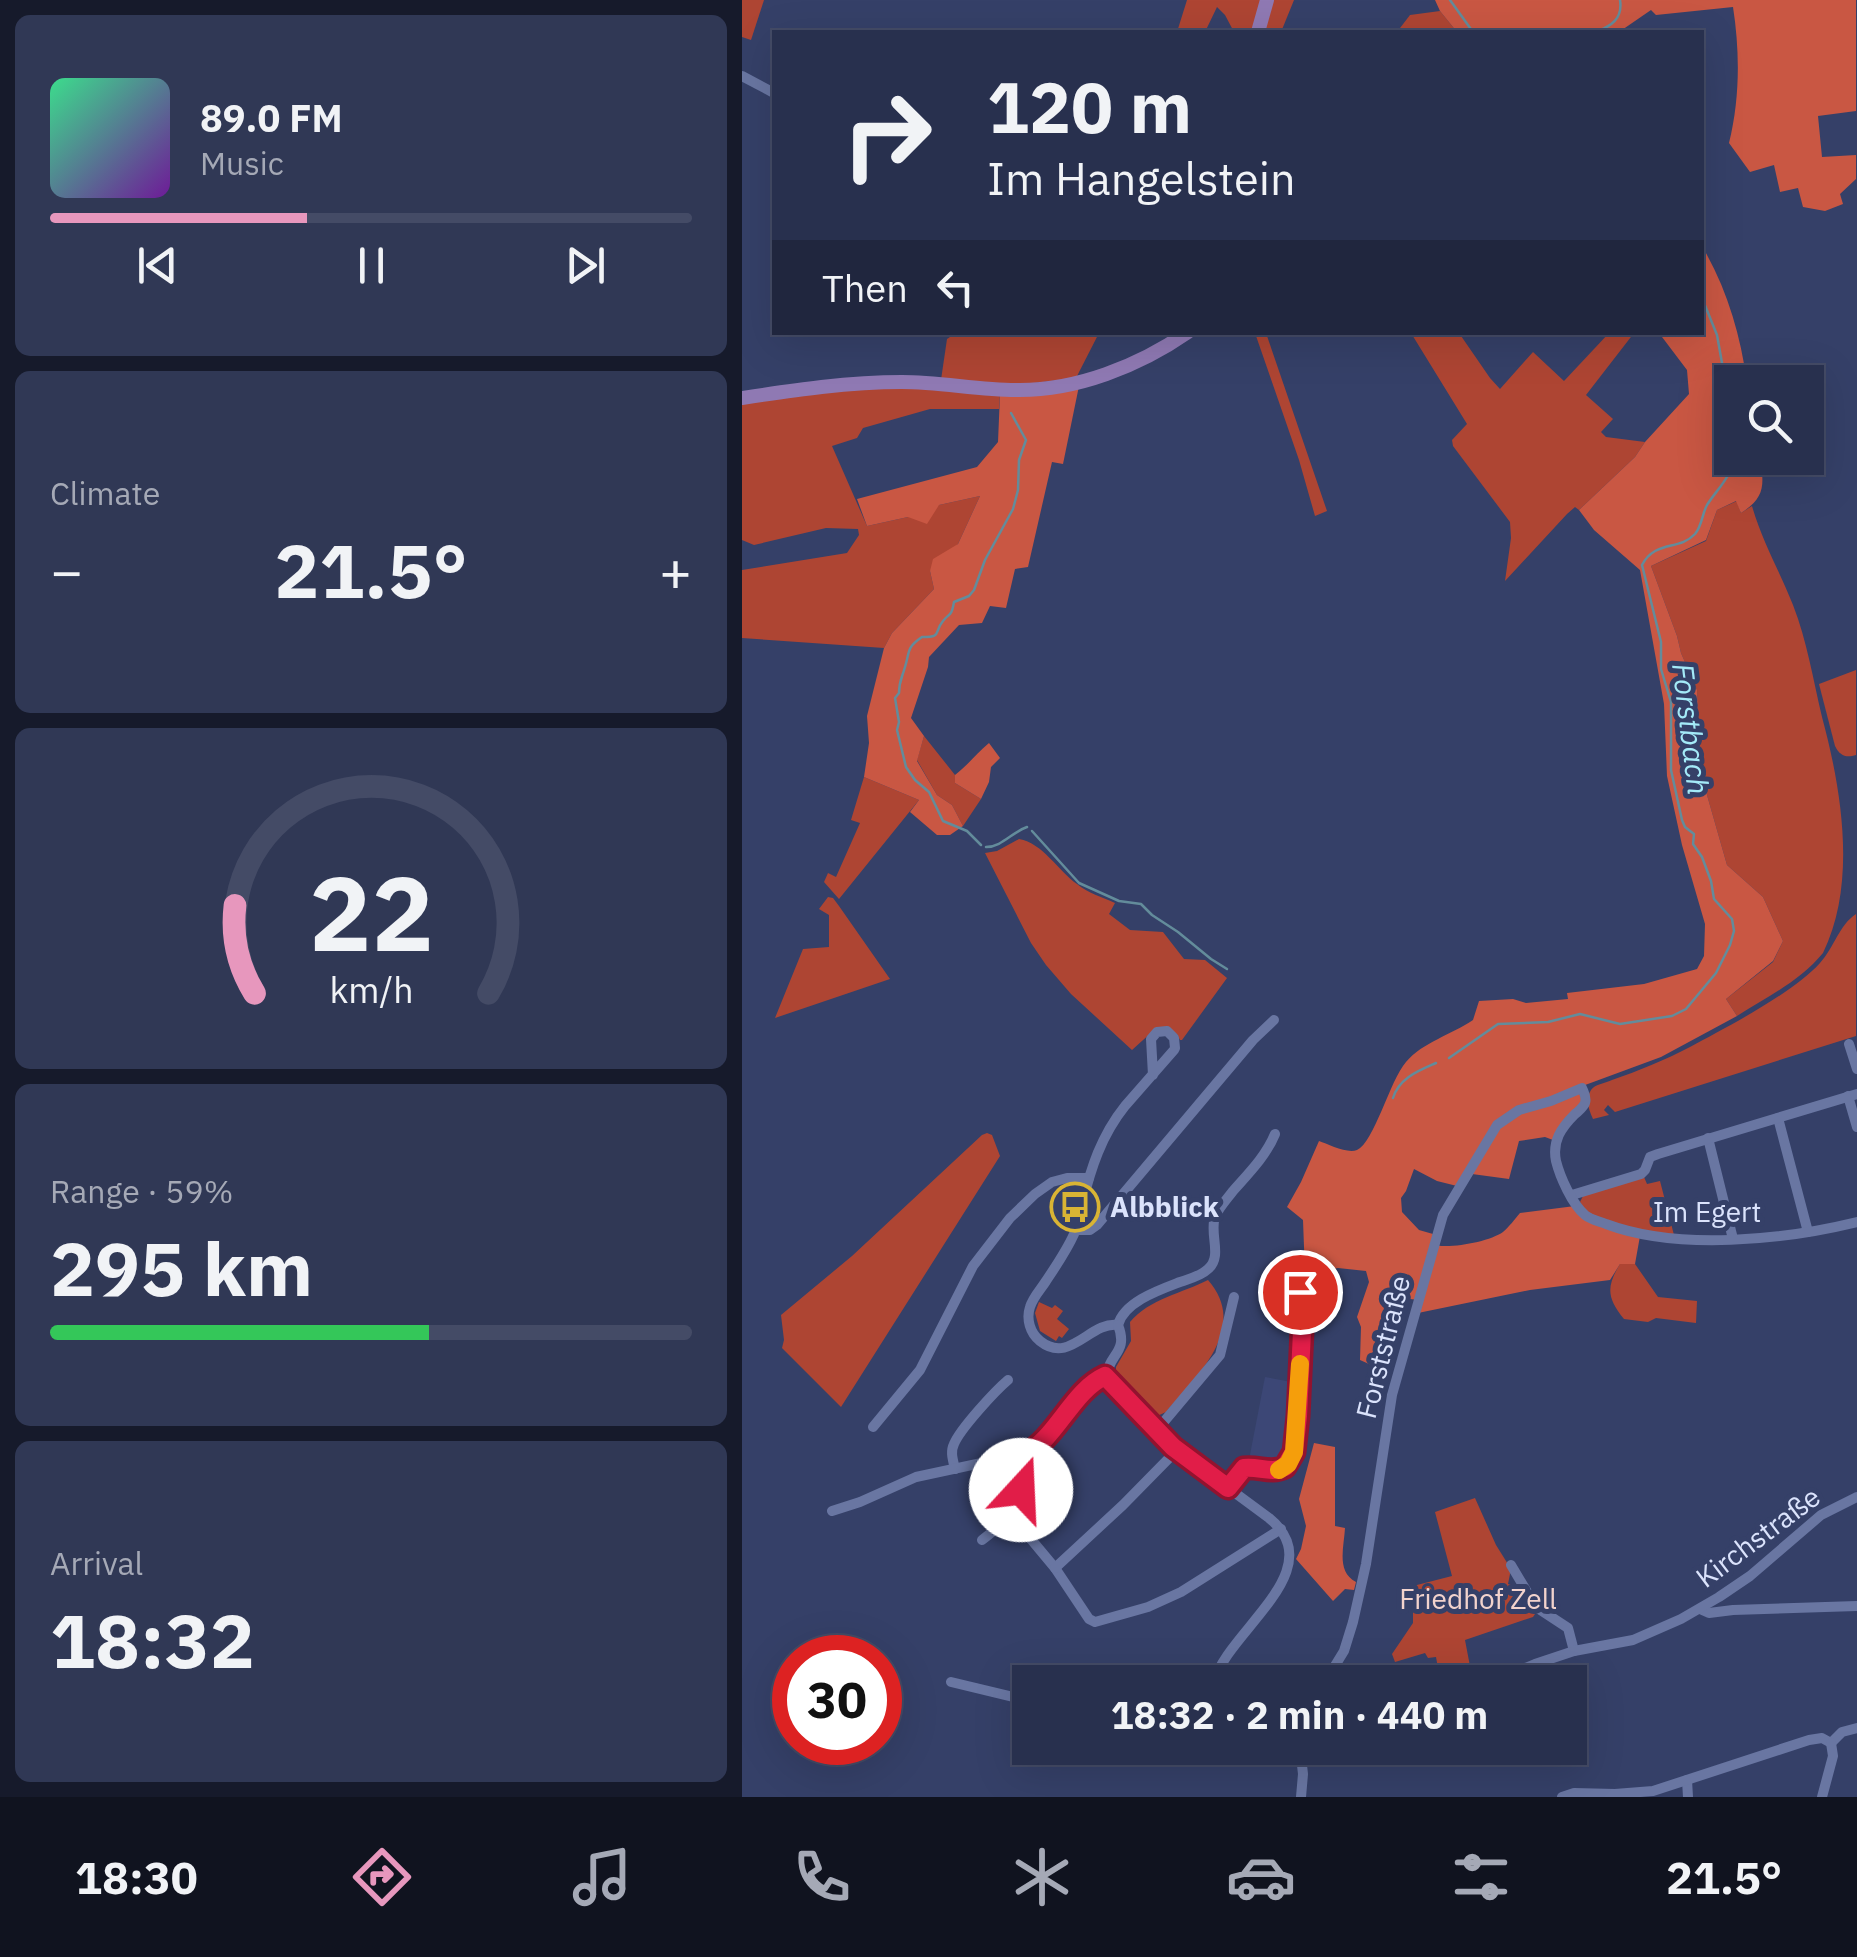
<!DOCTYPE html>
<meta charset="utf-8">
<style>
:root{--surface:#28304e;--page:#303855;--text:#f1f3f6;--muted:#a5a9b6;--line:#444b66;--accent:#e797bd}
body{margin:0;font-family:"IBM Plex Sans",sans-serif;background:var(--page);color:var(--text);height:100vh;display:flex;flex-direction:column;font-size:38px;white-space:nowrap}
*{box-sizing:border-box;margin:0}
p{font-size:32px;color:var(--muted)}
.icon{flex:none;width:55px;height:55px;fill:none;stroke:currentColor;stroke-width:2;stroke-linecap:round;stroke-linejoin:round}
.map{position:relative;flex:1;overflow:hidden}
.details{display:flex;flex-direction:column;gap:15px;padding:15px;background:#161a2b;width:742px}
.details>*{flex:none}
.top-card{position:absolute;left:30px;top:30px;width:932px;height:305px;border-radius:0px;box-shadow:0 10px 40px #0002,0 0 0 2px var(--line);background:#28304e;color:var(--text);overflow:hidden}
.tools{position:absolute;left:972px;top:365px;display:grid;gap:20px}
.tools a{display:grid;place-items:center;width:110px;height:110px;border-radius:0px;background:var(--surface);box-shadow:0 10px 40px #0002,0 0 0 2px var(--line);font-size:50px}
.speed{position:absolute;left:30px;top:1635px;display:flex;gap:20px;font-size:50px;font-weight:700;text-align:center}
.speed>*{display:grid;place-content:center;width:130px;height:130px;border-radius:50%;background:var(--surface);box-shadow:0 10px 40px #0002,0 0 0 2px var(--line);line-height:1}
.speed .limit{border:15px solid #d22;background:#fff;color:#111}
.pin{position:absolute;display:grid;place-items:center;width:85px;height:85px;color:#fff;margin:-42px;border:5px solid #fff;border-radius:50%;box-shadow:0 2px 10px #0007}
.me{position:absolute;width:110px;margin:-55px;rotate:20deg;stroke-linejoin:round;filter:drop-shadow(0 0 8px #0008)}
.turn{display:flex;align-items:center;gap:35px;height:210px;padding:0 50px;font-size:45px}
.turn .icon{width:130px;height:130px;stroke-width:2.5}
.turn b{display:block;font-size:70px;line-height:85px}
.then{display:flex;align-items:center;height:95px;padding:0 50px;background:#0003;gap:20px;font-size:38px}
.big{font-size:75px;font-weight:700;line-height:1.1}
.details .widget{flex:1;display:flex;flex-direction:column;justify-content:center;gap:15px;min-width:0;padding:0 35px;border-radius:15px;background:var(--page)}
.details .dial{align-items:center;gap:0}
.dial svg{height:260px;overflow:visible;fill:none;stroke:var(--line);stroke-width:7;stroke-linecap:round;text-anchor:middle}
.dial text{fill:var(--text);stroke:none}
.song{display:flex;align-items:center;gap:30px}
.cover{width:120px;height:120px;border-radius:15px;background:linear-gradient(135deg,hsl(150 70% 55%),hsl(280 70% 35%))}
.played{height:10px;border-radius:5px;background:linear-gradient(90deg,var(--accent) 40%,var(--line) 40%)}
.keys{display:flex;justify-content:space-around;direction:ltr}
.heat{display:flex;justify-content:space-between;align-items:center;font-size:55px;direction:ltr}
.charge{height:15px;border-radius:8px;background:linear-gradient(90deg,#34c759 59%,var(--line) 0)}
.trip{position:absolute;left:270px;top:1665px;width:575px;height:100px;border-radius:0px;background:var(--surface);box-shadow:0 10px 40px #0002,0 0 0 2px var(--line);font-weight:700;line-height:100px;text-align:center}
.dock{display:flex;height:160px;justify-content:space-around;align-items:center;background:#10131f;color:var(--muted)}
.dock .icon{width:70px;height:70px}
.dock .selected{color:var(--accent)}
.dock b{font-size:45px;color:var(--text)}
main{display:flex;flex:1;min-height:0}
.map>svg:first-child{display:block}
</style>
<main>
<section class="details">
<div class="widget">
<div class="song"><i class="cover"></i><div><b>89.0 FM</b><p>Music</p></div></div>
<div class="played"></div>
<div class="keys"><svg class="icon" aria-label="previous" viewBox="0 0 24 24"><path d="M18 5L8 12l10 7zM5 5v14"/></svg><svg class="icon" aria-label="pause" viewBox="0 0 24 24"><path d="M8 5v14M16 5v14"/></svg><svg class="icon" aria-label="next" viewBox="0 0 24 24"><path d="M6 5l10 7-10 7zM19 5v14"/></svg></div>
</div>
<div class="widget"><p>Climate</p>
<div class="heat"><a>−</a><b class="big">21.5°</b><a>+</a></div>
</div>
<div class="widget dial"><svg viewBox="0 0 100 80">
<path d="M14 69A42 42 0 1 1 86 69"/>
<path d="M14 69A42 42 0 0 1 8 42" stroke="#e797bd"/>
<text x="50" y="56" font-size="32" font-weight="700">22</text>
<text x="50" y="72" font-size="11">km/h</text>
</svg></div>
<div class="widget"><p>Range · 59%</p><b class="big">295 km</b><div class="charge"></div></div>
<div class="widget"><p>Arrival</p><b class="big">18:32</b></div>
</section>
<div class="map">
<svg width="1115" height="1797" viewBox="0 0 1115 1797">
<rect width="100%" height="100%" fill="#354068"/>
<path fill="#3c4776" d="M523 1377 555 1383 547 1451 543 1458 531 1465 507 1460Z"/>
<g fill="#ae4533">
<path d="M0 0H22L9 40 0 37Z"/>
<path d="M445 0H520L512 32H492L483 15 475 7 463 32H435Z"/>
<path d="M529 0H552L539 32H520Z"/>
<path d="M698 11 715 32H655L668 15Z"/>
<path d="M214 333H357L334 378 276 385 199 380 205 339Z"/>
<path d="M513 333H524L585 511 573 516 557 460Z"/>
<path d="M669 333H717L748 378 758 389 791 352 822 381 867 333H892L844 395 871 419 859 432 864 437 903 442 893 457 837 510 833 507 825 514 763 581 769 538 768 522 711 446 710 440 725 424Z"/>
<path d="M145 386 258 394 257 409H188L121 428 115 438 90 446 125 526 166 517 197 505 238 496 216 544 188 571 192 589 150 633 142 648 0 638V570L105 553 117 535 116 529 84 528 12 545 0 540V402Z"/>
<path d="M995 501 999 513 1010 506C1020 541 1038 572 1051 605 1065 641 1071 679 1080 717 1100 791 1115 884 1081 953 1058 981 1025 997 995 1016L984 999 1031 962 1041 941 1021 897 985 865 953 753 957 733 955 690 939 653 935 636 909 566 964 541 975 510Z"/>
<path d="M1114 670V755C1104 758 1098 756 1093 746L1077 684Z"/>
<path d="M182 736 213 775V783L239 799 221 826 210 805 195 795 175 760Z"/>
<path d="M122 777 177 800 97 899 82 882 86 873 94 877 118 823 109 820Z"/>
<path d="M277 839C301 843 316 871 335 884 346 893 360 897 373 903L367 914 388 930 421 932 442 959 463 960 485 978 440 1040H438L435 1034 411 1031 390 1050 329 994 304 965 289 943 243 853 255 851Z"/>
<path d="M86 897 91 898 97 906 148 979 33 1018 61 949 87 947V915L77 909Z"/>
<path d="M1114 914V1036L873 1112 866 1105 862 1110 867 1115 851 1119C847 1110 843 1100 849 1090 853 1084 864 1083 870 1080 896 1071 923 1060 948 1047 985 1027 1051 993 1078 963 1092 948 1097 925 1114 914Z"/>
<path d="M245 1133 250 1135 258 1156 99 1407 40 1348 42 1340 39 1315 110 1256 240 1135Z"/>
<path d="M902 1177 905 1184 918 1181 932 1235C906 1231 850 1227 838 1202L842 1194Z"/>
<path d="M878 1264H893L916 1297 955 1301 954 1323 914 1318 906 1322 882 1319C865 1298 864 1287 878 1264Z"/>
<path d="M466 1280C508 1328 455 1376 424 1412L413 1417 408 1414 374 1375V1367L389 1341 388 1322C407 1299 441 1293 466 1280Z"/>
<path d="M297 1302 310 1308 313 1305 321 1311 315 1319 327 1329 320 1338 317 1336 314 1341 298 1331 293 1313Z"/>
<path d="M733 1498 754 1545 769 1569 766 1584 776 1586 793 1614 791 1617 723 1640 731 1682H680L698 1679 694 1657 686 1658 683 1653 653 1662 650 1654 671 1623V1586L710 1576 693 1512Z"/>
</g>
<g fill="#c95743">
<path d="M693 0H1114V111L1076 116 1080 157 1114 155V179L1098 194 1101 204 1083 211 1061 207 1056 188 1038 192 1032 165 1008 172 987 143C998 99 998 52 991 7L914 15 909 10 877 32H715L698 11Z"/>
<path d="M960 246C985 289 998 333 1005 382H990V458H1018C1022 484 1024 497 999 513L994 501 975 510 964 540 909 566 935 636 939 653 955 690 957 733 953 753 985 865 1021 897 1041 941 1031 961 984 999 995 1016 919 1057 835 1088 841 1102 811 1140 803 1137 777 1141 767 1179 730 1174 715 1186 695 1181 672 1169 664 1191 659 1198 660 1212 677 1230 691 1234 689 1244C704 1250 747 1242 761 1232 767 1227 773 1219 778 1213L833 1206 898 1236 893 1264H878L868 1280 788 1290 676 1313 677 1300 668 1299 667 1303 656 1301 644 1322 636 1368 618 1360 619 1327 615 1317 627 1282 624 1271 596 1268 563 1274 561 1220 545 1207 559 1182 577 1141C586 1144 605 1154 615 1150 632 1143 648 1080 664 1062 681 1042 709 1035 731 1020L737 1001 771 999 784 1003 826 999 825 993 902 984 955 969 962 956 963 924 940 845 925 776 922 704 898 570 852 530 837 510 893 457 903 442 947 394 945 370 917 333 960 332Z"/>
<path d="M337 386 321 464 310 462 286 567 273 569 264 608 248 606 240 623 217 625 187 657 186 667 169 718 182 736 175 761 195 795 210 805 221 826 208 835H195L168 812 177 800 122 777 127 743 125 716 142 648 150 633 192 589 188 571 191 559 216 544 238 496 197 505 185 524 166 517 125 526 115 499 235 467 256 442 258 394Z"/>
<path d="M247 743 258 758 249 767 247 782 239 799 213 783V775C226 765 234 754 247 743Z"/>
<path d="M572 1443 593 1447V1526L603 1528C602 1547 594 1572 614 1582L612 1590 603 1589 591 1601 554 1559 559 1549 564 1526 557 1499Z"/>
</g>
<g fill="none" stroke-linecap="round" stroke-linejoin="round">
<g stroke="#638c9b" stroke-width="2.5">
<path d="M708 0 731 32"/>
<path d="M854 32C869 26 881 19 878 0"/>
<path d="M960 298 975 335 980 363 986 371 990 395"/>
<path d="M290 831 337 883 377 901 399 904 410 915 436 932 469 959 485 969"/>
<path d="M239 845 225 831 201 821 187 792 173 780 164 767 155 730 157 722 153 698 157 693C157 681 160 678 163 667 168 651 164 648 180 637 201 637 191 633 201 621 208 612 209 618 212 602L227 596 232 590 243 560 271 509 276 490 277 460 284 440 269 413"/>
<path d="M244 847C260 847 270 832 285 827"/>
<path d="M707 1058 756 1024 806 1022 838 1014 878 1024 930 1016 944 1009 974 973 988 945 992 931 990 919 972 899 969 881 960 857 951 844 952 834 943 827 940 820 929 770V702L919 669V642L900 565C913 540 937 551 953 534 960 526 960 514 965 505 975 489 990 477 991 458"/>
<path d="M651 1098C657 1078 676 1071 694 1063"/>
</g>
<g stroke="#6976a2" stroke-width="10">
<path d="M0 76 32 93"/>
<path d="M1107 1044 1115 1069"/>
<path d="M1106 1096 1115 1127"/>
<path d="M1036 1118 1066 1232"/>
<path d="M966 1138 991 1239"/>
<path d="M830 1195 899 1174 903 1170 908 1157 916 1154 1115 1094"/>
<path d="M334 1230H348L355 1225 511 1040 532 1020"/>
<path d="M376 1325C348 1321 328 1365 298 1341 288 1333 284 1319 288 1307 291 1297 299 1289 304 1281 314 1266 325 1250 332 1234 336 1225 337 1214 340 1204 349 1168 359 1136 383 1106L432 1050 433 1048 432 1038 425 1031 415 1032 409 1039 411 1075"/>
<path d="M376 1325C382 1302 417 1290 438 1282 447 1279 459 1276 466 1269 481 1256 467 1234 473 1217 477 1207 485 1199 491 1191 507 1173 524 1156 533 1134"/>
<path d="M365 1376 435 1450 527 1518C591 1570 485 1631 472 1682"/>
<path d="M131 1427 178 1370 231 1266 268 1218 293 1194 310 1182 325 1178H347"/>
<path d="M415 1430 478 1355 492 1297"/>
<path d="M213 1469C211 1460 208 1452 212 1444 218 1429 253 1391 266 1380"/>
<path d="M486 1488 500 1469C515 1465 534 1477 546 1465 560 1450 562 1315 558 1291"/>
<path d="M90 1511 118 1502 174 1477 286 1453 299 1444 353 1382 365 1376C366 1354 387 1353 376 1325"/>
<path d="M268 1514 313 1568 347 1619 353 1622 406 1607 439 1592 539 1529"/>
<path d="M240 1540C271 1517 284 1495 281 1455"/>
<path d="M769 1565 794 1607 826 1628 832 1651"/>
<path d="M313 1568 381 1505 435 1450"/>
<path d="M958 1609 967 1613 991 1610 1115 1606"/>
<path d="M209 1682 288 1701"/>
<path d="M583 1682 602 1651 611 1622 624 1564 650 1395 701 1215 755 1125 777 1110 809 1101 840 1088C842 1093 845 1097 843 1103 842 1106 836 1112 833 1114 819 1128 810 1141 814 1161 818 1177 830 1204 843 1215 849 1220 857 1221 864 1224 936 1251 1041 1240 1115 1222"/>
<path d="M750 1682 793 1664 832 1651 891 1640 939 1619 977 1597 1008 1576 1079 1515 1115 1497"/>
<path d="M1089 1743 1100 1732 1115 1728"/>
<path d="M558 1748 561 1774 559 1797"/>
<path d="M559 1761 626 1748"/>
<path d="M945 1780 946 1797"/>
<path d="M820 1797 832 1793 873 1794 911 1791 1067 1740 1080 1738 1089 1743"/>
<path d="M1080 1797 1091 1756 1089 1743"/>
</g>
<g stroke="#8f79b3" stroke-width="14">
<path d="M516 32 525 0"/>
<path d="M0 398C53 390 106 382 160 382 198 382 236 390 274 390 334 391 397 366 446 332"/>
</g>
</g>
<g fill="none" stroke-linecap="round" stroke-linejoin="round">
<g stroke="#92132f" stroke-width="25">
<path id="route" d="M279 1490 282 1479V1455C315 1438 330 1391 363 1376L431 1447 486 1488 502 1468C517 1466 529 1474 543 1467L552 1452 556 1416 561 1310 558 1292"/>
</g>
<use href="#route" stroke="#e11d48" stroke-width="18"/>
<path stroke="#f59e0b" stroke-width="18" d="M537 1470 546 1464 552 1452 558 1364"/>
</g>
<defs>
<g id="bus-ring" transform="scale(2.5)"><circle r="9.5" fill="#354068" stroke="#d9b434" stroke-width="1.5"/><path d="M-5-6H5V4H4V6H2V4H-2V6H-4V4H-5ZM-3.5-4V0h7V-4ZM-3.5 1.2v1.5H-2V1.2ZM2 1.2v1.5H3.5V1.2Z" fill="#d9b434"/></g>
</defs>
<g fill-rule="evenodd">
<use href="#bus-ring" x="333" y="1207"/>
</g>
<g text-anchor="middle" stroke-width="10" stroke-linejoin="round" paint-order="stroke">
<g font-size="28" font-weight="bold" fill="#dbe3fc" stroke="#354068" text-anchor="start">
<text x="368" y="1217">Albblick</text>
</g>
<g font-size="28" fill="#dbe3fc" stroke="#354068">
<text x="965" y="1222">Im Egert</text>
<text transform="translate(641 1347) rotate(-76)" y="10">Forststraße</text>
<text transform="translate(1016 1537) rotate(-37)" y="10">Kirchstraße</text>
</g>
<g font-size="28" fill="#f2d3cd" stroke="#354068">
<text x="736" y="1609">Friedhof Zell</text>
</g>
<g font-size="30" font-style="italic" fill="#a4eaf8" stroke="#354068">
<text transform="translate(948 729) rotate(83)" y="10">Forstbach</text>
</g>
</g>
</svg>
<div class="tools">
<a><svg class="icon" aria-label="search" viewBox="0 0 24 24"><circle cx="10" cy="10" r="6"/><path d="M15 15l6 6"/></svg></a>
</div>
<div class="speed"><div class="limit">30</div></div>
<div class="pin" style="left:558px;top:1292px;background:#d93025"><svg class="icon" aria-label="arrive" viewBox="0 0 24 24"><path d="M6 21V4h12l-3 4 3 4H6"/></svg></div>
<svg class="me" style="left:279px;top:1490px" viewBox="-20 -20 40 40"><circle r="19" fill="#fff"/><path d="M0-13L10 11 0 6-10 11z" fill="#e11d48"/></svg>
<div class="trip">18:32 · 2 min · 440 m</div>
<div class="top-card">
<div class="turn"><svg class="icon" aria-label="right" viewBox="0 0 24 24"><path d="M7 20v-9h11M14 6l5 5-5 5"/></svg><div><b>120 m</b>Im Hangelstein</div></div>
<div class="then">Then<svg class="icon" aria-label="left" viewBox="0 0 24 24"><path d="M17 20v-9H6M10 6l-5 5 5 5"/></svg></div>
</div>
</div>
</main>
<nav class="dock">
<b>18:30</b>
<svg class="icon selected" aria-label="directions" viewBox="0 0 24 24"><path d="M12 3l9 9-9 9-9-9zM9 14v-3h6M13 9l2 2-2 2"/></svg>
<svg class="icon" aria-label="music" viewBox="0 0 24 24"><path d="M9 18V5l10-2v13"/><circle cx="6" cy="18" r="3"/><circle cx="16" cy="16" r="3"/></svg>
<svg class="icon" aria-label="phone" viewBox="0 0 24 24"><path d="M5 4h4l2 5-3 2q2 4 5 5l2-3 5 2v4C11 20 4 13 5 4z"/></svg>
<svg class="icon" aria-label="climate" viewBox="0 0 24 24"><path d="M12 3v18M4 7l16 10M4 17L20 7"/></svg>
<svg class="icon" aria-label="car" viewBox="0 0 24 24"><path d="M5 17H2v-5l4-1 3-4h7l3 4 3 1v5h-3M9 17h6M6 11h13"/><circle cx="7" cy="17" r="2"/><circle cx="17" cy="17" r="2"/></svg>
<svg class="icon" aria-label="filters" viewBox="0 0 24 24"><path d="M4 7h16M4 17h16"/><circle cx="9" cy="7" r="2"/><circle cx="15" cy="17" r="2"/></svg>
<b>21.5°</b>
</nav>
